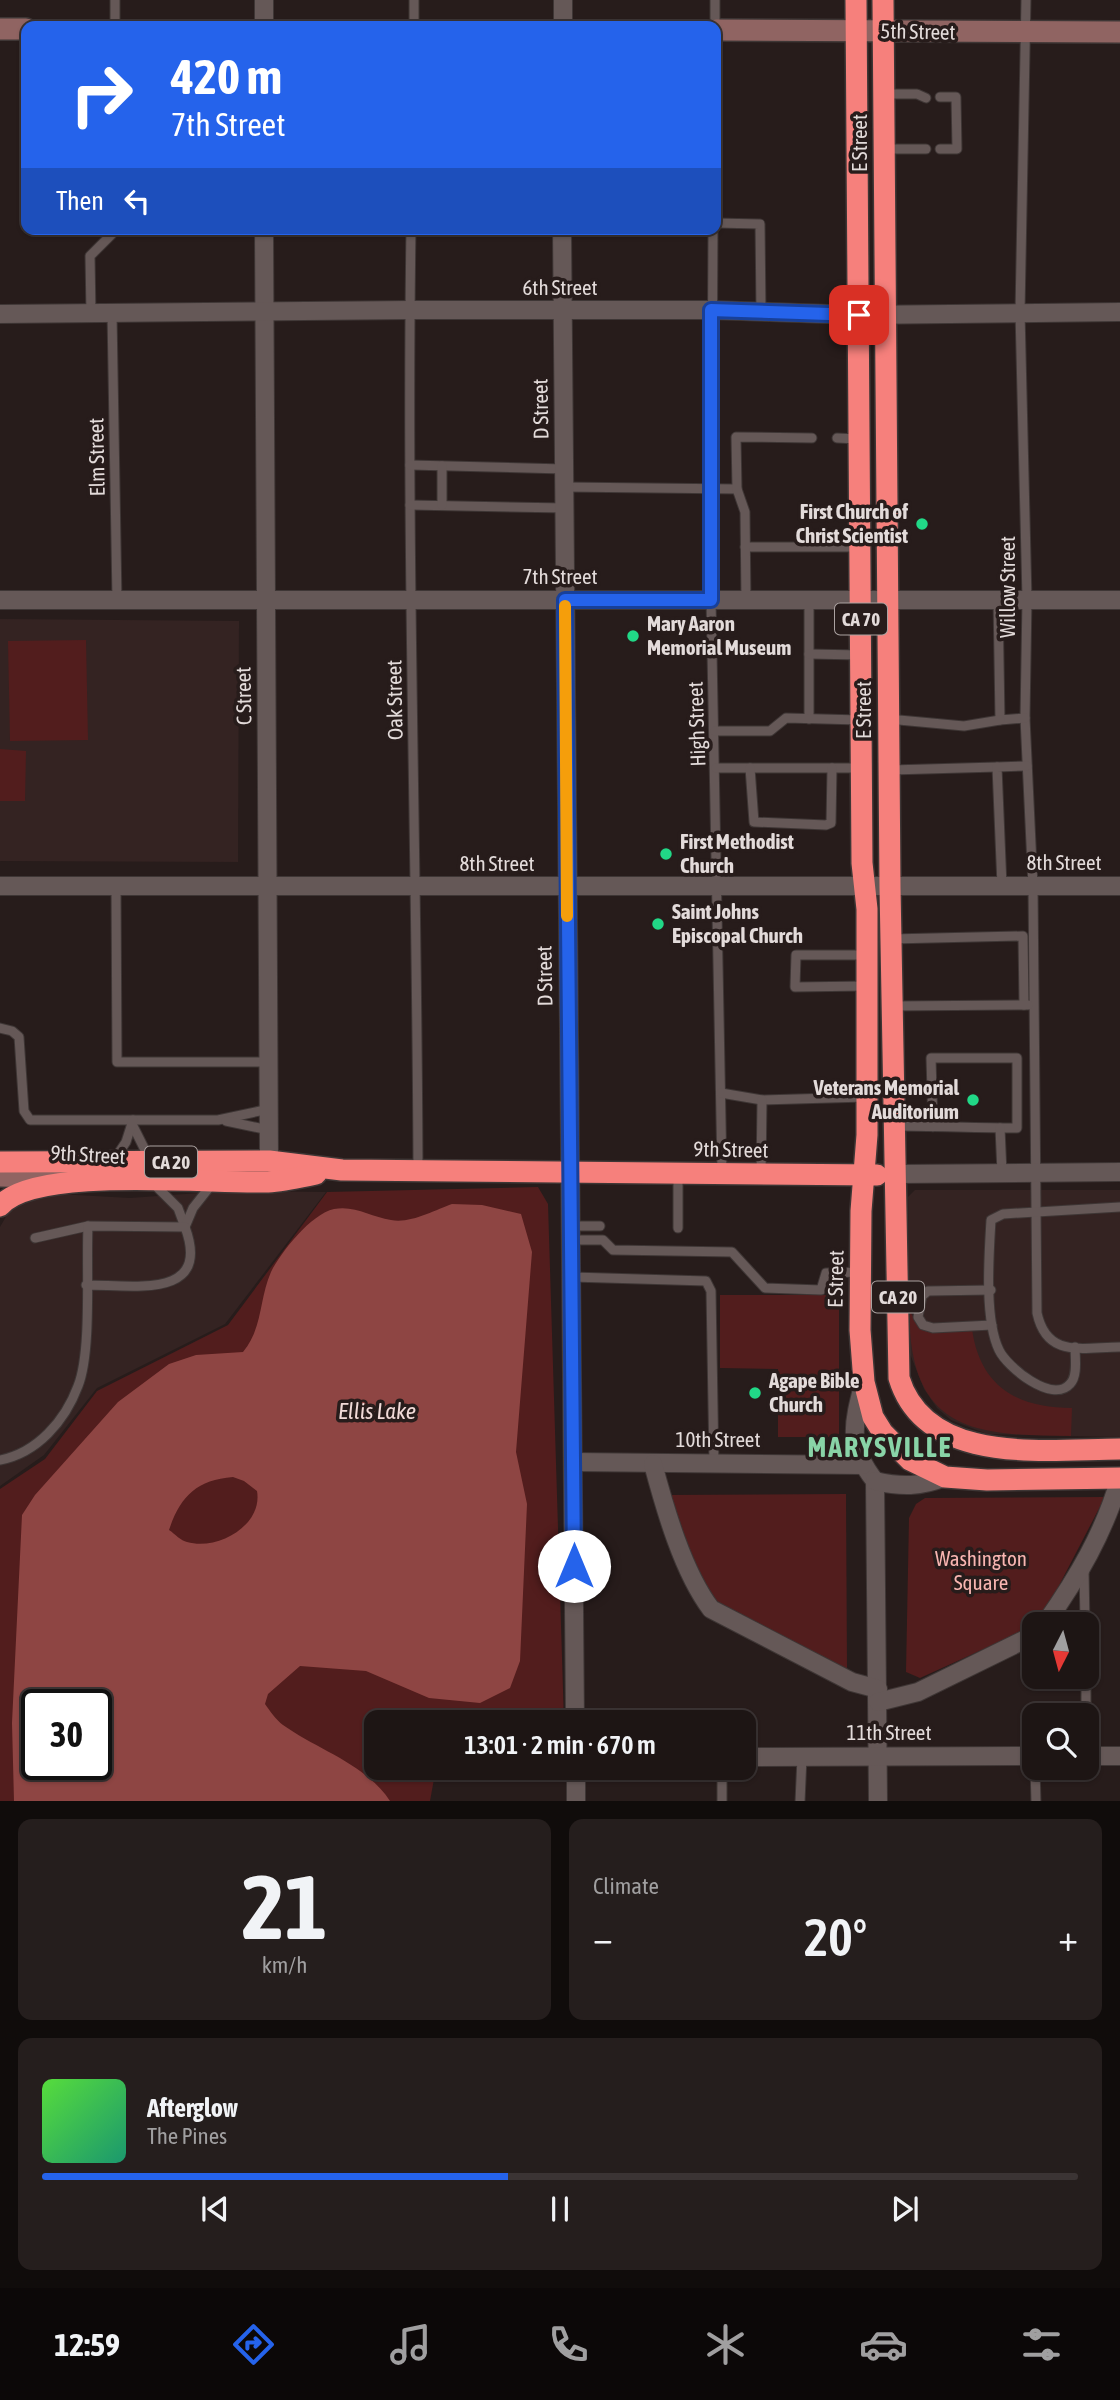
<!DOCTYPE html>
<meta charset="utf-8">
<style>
:root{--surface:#1d1514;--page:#251e1d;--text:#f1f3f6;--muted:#a09fa0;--line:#3b3434;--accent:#2563eb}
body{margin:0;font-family:"Asap Condensed",sans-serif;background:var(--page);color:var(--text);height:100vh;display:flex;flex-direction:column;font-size:26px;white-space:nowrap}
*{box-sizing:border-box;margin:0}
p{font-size:23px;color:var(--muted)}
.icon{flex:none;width:38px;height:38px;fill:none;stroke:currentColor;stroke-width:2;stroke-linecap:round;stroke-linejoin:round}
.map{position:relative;height:1801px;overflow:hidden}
.drawer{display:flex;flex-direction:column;gap:18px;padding:18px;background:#100c0b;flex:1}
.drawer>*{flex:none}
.guide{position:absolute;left:21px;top:21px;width:700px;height:214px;border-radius:14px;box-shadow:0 2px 5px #0004,0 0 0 2px var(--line);background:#2563eb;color:#fff;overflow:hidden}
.needle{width:46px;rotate:186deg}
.buttons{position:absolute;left:1022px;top:1612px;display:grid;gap:14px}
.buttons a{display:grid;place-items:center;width:77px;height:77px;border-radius:14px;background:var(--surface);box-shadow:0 2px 5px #0004,0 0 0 2px var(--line);font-size:35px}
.speed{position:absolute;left:21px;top:1689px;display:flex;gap:14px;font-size:35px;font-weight:700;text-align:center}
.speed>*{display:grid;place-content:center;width:91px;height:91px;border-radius:50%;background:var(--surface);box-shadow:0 2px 5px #0004,0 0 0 2px var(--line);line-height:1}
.speed .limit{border:4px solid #111;border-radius:10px;background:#fff;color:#111}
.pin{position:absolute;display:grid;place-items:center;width:60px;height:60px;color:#fff;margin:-30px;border-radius:14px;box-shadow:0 4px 10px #0006}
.me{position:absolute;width:77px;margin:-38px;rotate:0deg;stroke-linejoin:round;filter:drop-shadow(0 0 5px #0008)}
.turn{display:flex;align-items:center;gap:24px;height:147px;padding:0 35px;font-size:32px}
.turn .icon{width:91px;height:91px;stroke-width:2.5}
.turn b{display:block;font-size:49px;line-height:60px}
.then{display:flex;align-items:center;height:66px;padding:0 35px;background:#0003;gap:14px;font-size:26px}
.big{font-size:52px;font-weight:600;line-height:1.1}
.drawer .tile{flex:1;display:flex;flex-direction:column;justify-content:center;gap:10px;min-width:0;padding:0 24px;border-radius:14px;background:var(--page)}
.drawer .dial{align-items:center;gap:0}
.dial b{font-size:91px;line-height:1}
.song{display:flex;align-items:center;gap:21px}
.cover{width:84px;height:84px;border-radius:10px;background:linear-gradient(135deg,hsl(110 70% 55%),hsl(160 70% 35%))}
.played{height:7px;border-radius:4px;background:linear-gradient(90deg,var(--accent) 45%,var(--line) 45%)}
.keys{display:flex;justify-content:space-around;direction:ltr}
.heat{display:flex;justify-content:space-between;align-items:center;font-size:38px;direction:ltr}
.drawer .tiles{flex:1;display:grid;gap:18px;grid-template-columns:1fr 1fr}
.tile:last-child{grid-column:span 2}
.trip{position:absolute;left:364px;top:1710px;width:392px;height:70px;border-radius:14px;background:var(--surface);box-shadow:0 2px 5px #0004,0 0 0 2px var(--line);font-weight:600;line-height:70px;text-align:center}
.tabs{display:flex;height:112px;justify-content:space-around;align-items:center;background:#0c0808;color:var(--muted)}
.tabs .icon{width:49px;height:49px}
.tabs .selected{color:var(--accent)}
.tabs b{font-size:32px;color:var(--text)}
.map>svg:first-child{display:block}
</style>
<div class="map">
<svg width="1120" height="1802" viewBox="0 0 1120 1802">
<rect width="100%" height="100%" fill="#271c1b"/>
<g fill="#342322">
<path d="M0 619 239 621 238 862 0 861Z"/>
<path d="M915 1190H1120V1437L987 1434 951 1420 937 1408 924 1389 910 1354 908 1197Z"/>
<path d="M227 1191 326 1192 225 1324 97 1388 44 1455 0 1486V1227L11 1208 38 1195 58 1194 130 1198Z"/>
</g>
<g fill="#521d1d" fill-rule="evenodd">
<path d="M86 640 88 740 10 741 8 641Z"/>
<path d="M0 749 26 751 25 801H0Z"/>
<path d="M538 1187 548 1204 564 1722H376V1768H436L430 1801 0 1802V1489L45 1459 97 1391 228 1325 327 1192ZM37 1704H96V1764H37Z"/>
<path d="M720 1295H839V1437H778V1369L720 1368Z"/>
<path d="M909 1310C926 1341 941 1332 972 1329 980 1387 1018 1408 1072 1408L1071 1436C970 1436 910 1429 909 1310Z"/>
<path d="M846 1494 847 1669 711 1605 665 1495Z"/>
<path d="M1105 1497 1039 1624 920 1678 906 1672 909 1518 916 1504 925 1498Z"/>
</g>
<path fill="#8e4543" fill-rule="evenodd" d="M452 1204 482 1205 521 1214 532 1252 516 1452 527 1504 520 1661 510 1688 480 1703 429 1698 366 1671 300 1666 268 1694 265 1704C270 1711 276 1720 283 1725 318 1750 366 1764 390 1801H14L12 1723 22 1515 35 1495 118 1402 169 1364 196 1355 243 1352C263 1328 259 1299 271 1272 281 1252 311 1214 334 1209 355 1205 371 1217 391 1220 410 1224 435 1210 452 1204ZM233 1477 244 1481 257 1491C263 1525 218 1551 187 1542 181 1541 175 1534 169 1530 180 1497 196 1480 233 1477ZM37 1704H96V1764H37Z"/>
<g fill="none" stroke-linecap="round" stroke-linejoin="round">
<g stroke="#3e3635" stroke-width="11">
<g id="lane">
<path d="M115 0V26"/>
<path d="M414 0V26"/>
<path d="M715 0V26"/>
<path d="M1026 0 1020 312 1027 599 1025 718 1033 886 1037 1313C1047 1359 1083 1347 1120 1347"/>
<path d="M884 94H917L926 98"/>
<path d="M940 97H956L957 149H940"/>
<path d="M884 149H926"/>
<path d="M716 223 760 224 761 312"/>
<path d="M411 229C406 543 417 857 418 1171"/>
<path d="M713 229 711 600 722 1172"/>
<path d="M91 314 90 256 112 234"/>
<path d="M112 314 117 600"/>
<path d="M837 438 858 439"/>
<path d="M410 465 564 469"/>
<path d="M565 487 737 489"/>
<path d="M410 505 565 508"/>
<path d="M442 505V466"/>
<path d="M745 547H859"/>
<path d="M998 600 1000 720 1025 718"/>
<path d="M746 601 745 512 737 489 736 437 812 438"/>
<path d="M809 601V719"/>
<path d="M809 654 860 655"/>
<path d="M888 719 964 726 1000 720"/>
<path d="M715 731H770L786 718 860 720"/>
<path d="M716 768H860"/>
<path d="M750 768 754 822 826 825 831 823 832 768"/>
<path d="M891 770 997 767"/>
<path d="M116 886 117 1062H268"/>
<path d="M1002 886 997 767 1027 766"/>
<path d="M891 939 1023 936 1024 1005"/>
<path d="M866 986 795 987 796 955H867"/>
<path d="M892 1006 1028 1005"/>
<path d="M0 1028 12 1031 19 1037 24 1111 30 1120H218L269 1109"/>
<path d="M721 1093 762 1100 865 1097"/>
<path d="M226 1121 269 1130"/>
<path d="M133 1126 151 1162"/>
<path d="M893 1126C935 1126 976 1128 1017 1128V1058H931L933 1127"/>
<path d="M1000 1128 1002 1173"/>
<path d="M114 1160 126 1142 133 1120"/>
<path d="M761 1175 762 1100"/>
<path d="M152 1182 178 1208 185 1227"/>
<path d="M571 1226H600"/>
<path d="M185 1227 193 1208 212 1184"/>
<path d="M678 1228V1174"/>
<path d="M35 1238 88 1226"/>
<path d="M571 1240H603L613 1250 732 1252 765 1288 821 1290 826 1273 860 1272"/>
<path d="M572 1277 706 1281 711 1291 714 1464"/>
<path d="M991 1290 928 1291 922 1296 918 1317 923 1325 933 1328 992 1325"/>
<path d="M1075 1347C1075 1358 1078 1376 1070 1384 1052 1404 1007 1367 999 1350 984 1319 989 1254 991 1220L1003 1214 1120 1207"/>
<path d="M0 1460C37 1453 65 1421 78 1386 92 1351 86 1267 88 1226L185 1227C212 1300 133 1285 86 1285"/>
<path d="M1084 1570 1085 1624"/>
<path d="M1086 1676V1715"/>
<path d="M1087 1742V1756"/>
<path d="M722 1768V1802"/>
<path d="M1035 1768 1036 1802"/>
<path d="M800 1802 802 1757"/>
</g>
</g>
<g stroke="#3e3635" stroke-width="20">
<g id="street">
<path d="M264 0V26"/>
<path d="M563 0V26"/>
<path d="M264 229 269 1161"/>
<path d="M562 229 575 1722"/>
<path d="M0 314 410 310H711L859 315 1120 312"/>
<path d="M0 600H1120"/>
<path d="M0 886H1120"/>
<path d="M896 1174 1120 1172"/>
<path d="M864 1382C853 1424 847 1446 875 1481L878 1802"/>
<path d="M573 1462 863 1465"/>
<path d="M653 1464C665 1509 683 1572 711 1609L852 1682 878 1689"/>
<path d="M875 1481C901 1487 921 1487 945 1477"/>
<path d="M1045 1624C1078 1577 1104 1533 1120 1478"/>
<path d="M878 1702 918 1692 1034 1635"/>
<path d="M1087 1756H1120"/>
<path d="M744 1757 1034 1756"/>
<path d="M576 1768V1802"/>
</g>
</g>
<g stroke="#3e3635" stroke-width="24">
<g id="secondary">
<path d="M0 29H26"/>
<path d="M716 30 1120 32"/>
<path d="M0 1176 68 1178"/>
</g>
</g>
<g stroke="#3e3635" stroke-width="24">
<g id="highway">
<path d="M856 0 862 863 867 909V1135L861 1211 860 1330 864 1382 873 1417 883 1433 910 1460 945 1477 987 1480 1120 1478"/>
<path d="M883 0 890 887 899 1378C926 1467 1048 1449 1120 1449"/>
<path d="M0 1162 269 1161 342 1170 877 1175"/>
<path d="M0 1206C35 1165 211 1184 268 1182 284 1181 301 1177 316 1174"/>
</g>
</g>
<use href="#lane" stroke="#655857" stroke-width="9"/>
<use href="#street" stroke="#655857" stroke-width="18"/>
<use href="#secondary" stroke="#906462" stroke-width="21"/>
<use href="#highway" stroke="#f6807c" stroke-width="21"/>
</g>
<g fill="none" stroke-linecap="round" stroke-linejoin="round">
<g stroke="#184099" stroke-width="18">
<path id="route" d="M574 1566 565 600H711V310L859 315"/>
</g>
<use href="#route" stroke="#2563eb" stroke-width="12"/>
<path stroke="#f59e0b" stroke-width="12" d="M565 606 567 916"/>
</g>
<g fill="#21d887" stroke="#271c1b" stroke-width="2.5">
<circle cx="922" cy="524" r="7"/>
<circle cx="633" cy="636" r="7"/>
<circle cx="666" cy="854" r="7"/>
<circle cx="658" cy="924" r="7"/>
<circle cx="973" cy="1100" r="7"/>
<circle cx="755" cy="1393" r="7"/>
</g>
<g text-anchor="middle" stroke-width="7" stroke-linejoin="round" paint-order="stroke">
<g fill="#271c1b" stroke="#aba2a1" stroke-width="2">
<rect x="835" y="603.5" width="52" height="31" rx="5"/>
<rect x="145" y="1146.5" width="52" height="31" rx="5"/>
<rect x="872" y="1281.5" width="52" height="31" rx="5"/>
</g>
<g font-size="19" font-weight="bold" fill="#e3dbda">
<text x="861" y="626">CA 70</text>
<text x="171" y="1169">CA 20</text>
<text x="898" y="1304">CA 20</text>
</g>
<g font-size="21" fill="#e3dbda" stroke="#271c1b">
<text transform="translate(918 32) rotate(1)" y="7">5th Street</text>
<text transform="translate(860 143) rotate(-90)" y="7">E Street</text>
<text x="560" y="295">6th Street</text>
<text transform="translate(541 409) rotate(-91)" y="7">D Street</text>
<text transform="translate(97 457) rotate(-91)" y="7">Elm Street</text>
<text x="560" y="584">7th Street</text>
<text transform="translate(1008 587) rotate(-90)" y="7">Willow Street</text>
<text transform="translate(244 696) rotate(-91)" y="7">C Street</text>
<text transform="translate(395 700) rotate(-91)" y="7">Oak Street</text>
<text transform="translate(864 710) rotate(-90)" y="7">E Street</text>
<text transform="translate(697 724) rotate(-92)" y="7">High Street</text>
<text x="1064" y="870">8th Street</text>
<text x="497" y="871">8th Street</text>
<text transform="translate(545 976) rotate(-91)" y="7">D Street</text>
<text transform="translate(731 1150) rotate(1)" y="7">9th Street</text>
<text transform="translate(88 1155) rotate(3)" y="7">9th Street</text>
<text transform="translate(836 1279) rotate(-89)" y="7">E Street</text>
<text x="718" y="1447">10th Street</text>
<text x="889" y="1740">11th Street</text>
</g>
<g font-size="21" font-weight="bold" fill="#e3dbda" stroke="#271c1b" text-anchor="start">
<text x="908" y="519" text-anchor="end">First Church of<tspan x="908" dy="24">Christ Scientist</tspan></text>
<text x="647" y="631">Mary Aaron<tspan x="647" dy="24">Memorial Museum</tspan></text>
<text x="680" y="849">First Methodist<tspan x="680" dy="24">Church</tspan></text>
<text x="672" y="919">Saint Johns<tspan x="672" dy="24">Episcopal Church</tspan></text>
<text x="959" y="1095" text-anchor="end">Veterans Memorial<tspan x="959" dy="24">Auditorium</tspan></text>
<text x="769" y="1388">Agape Bible<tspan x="769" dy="24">Church</tspan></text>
</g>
<g font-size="21" fill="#f8b5b1" stroke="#271c1b">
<text x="981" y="1566">Washington<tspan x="981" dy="24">Square</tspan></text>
</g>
<g font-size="23" font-style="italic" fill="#f1dad8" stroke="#271c1b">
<text x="377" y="1419">Ellis Lake</text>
</g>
<g font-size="28" font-weight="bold" letter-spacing="2" fill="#89d4a7" stroke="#271c1b">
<text x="880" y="1457">MARYSVILLE</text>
</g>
</g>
</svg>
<div class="buttons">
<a><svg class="needle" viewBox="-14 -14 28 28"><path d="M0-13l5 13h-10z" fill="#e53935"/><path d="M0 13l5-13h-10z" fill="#a09fa0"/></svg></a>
<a><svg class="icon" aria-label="search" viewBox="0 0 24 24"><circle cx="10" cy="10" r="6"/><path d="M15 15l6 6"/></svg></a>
</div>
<div class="speed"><div class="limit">30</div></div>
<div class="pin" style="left:859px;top:315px;background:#d93025"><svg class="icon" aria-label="arrive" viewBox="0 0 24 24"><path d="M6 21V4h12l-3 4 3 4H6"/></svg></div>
<svg class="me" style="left:574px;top:1566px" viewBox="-20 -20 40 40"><circle r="19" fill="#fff"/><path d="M0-13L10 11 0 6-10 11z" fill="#2563eb"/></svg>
<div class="trip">13:01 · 2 min · 670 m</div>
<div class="guide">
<div class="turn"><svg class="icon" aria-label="right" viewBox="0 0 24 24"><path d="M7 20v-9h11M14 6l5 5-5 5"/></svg><div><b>420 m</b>7th Street</div></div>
<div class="then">Then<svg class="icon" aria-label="left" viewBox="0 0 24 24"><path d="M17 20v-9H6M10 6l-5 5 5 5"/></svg></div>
</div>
</div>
<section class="drawer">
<div class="tiles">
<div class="tile dial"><b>21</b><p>km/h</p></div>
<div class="tile"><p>Climate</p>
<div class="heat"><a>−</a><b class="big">20°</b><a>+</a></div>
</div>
<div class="tile">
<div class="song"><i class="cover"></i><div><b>Afterglow</b><p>The Pines</p></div></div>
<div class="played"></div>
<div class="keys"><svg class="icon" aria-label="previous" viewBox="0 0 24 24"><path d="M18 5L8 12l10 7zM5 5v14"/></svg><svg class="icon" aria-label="pause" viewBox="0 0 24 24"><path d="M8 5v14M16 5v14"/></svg><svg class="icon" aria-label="next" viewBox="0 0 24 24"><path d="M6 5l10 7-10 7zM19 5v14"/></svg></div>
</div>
</div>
</section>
<nav class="tabs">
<b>12:59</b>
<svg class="icon selected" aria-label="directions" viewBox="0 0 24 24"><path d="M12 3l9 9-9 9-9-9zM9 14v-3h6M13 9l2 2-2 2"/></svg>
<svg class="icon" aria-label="music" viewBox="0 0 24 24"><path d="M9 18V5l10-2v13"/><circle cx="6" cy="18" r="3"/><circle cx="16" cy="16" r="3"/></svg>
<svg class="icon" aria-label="phone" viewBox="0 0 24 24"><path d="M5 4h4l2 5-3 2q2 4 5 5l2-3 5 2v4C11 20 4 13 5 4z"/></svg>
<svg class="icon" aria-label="climate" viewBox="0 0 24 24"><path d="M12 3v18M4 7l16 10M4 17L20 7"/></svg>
<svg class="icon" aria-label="car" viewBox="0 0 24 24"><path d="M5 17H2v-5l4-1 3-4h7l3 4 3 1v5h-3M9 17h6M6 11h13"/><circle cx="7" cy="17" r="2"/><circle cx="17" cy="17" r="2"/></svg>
<svg class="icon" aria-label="filters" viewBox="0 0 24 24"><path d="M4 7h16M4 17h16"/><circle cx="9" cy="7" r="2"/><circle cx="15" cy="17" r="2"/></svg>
</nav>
